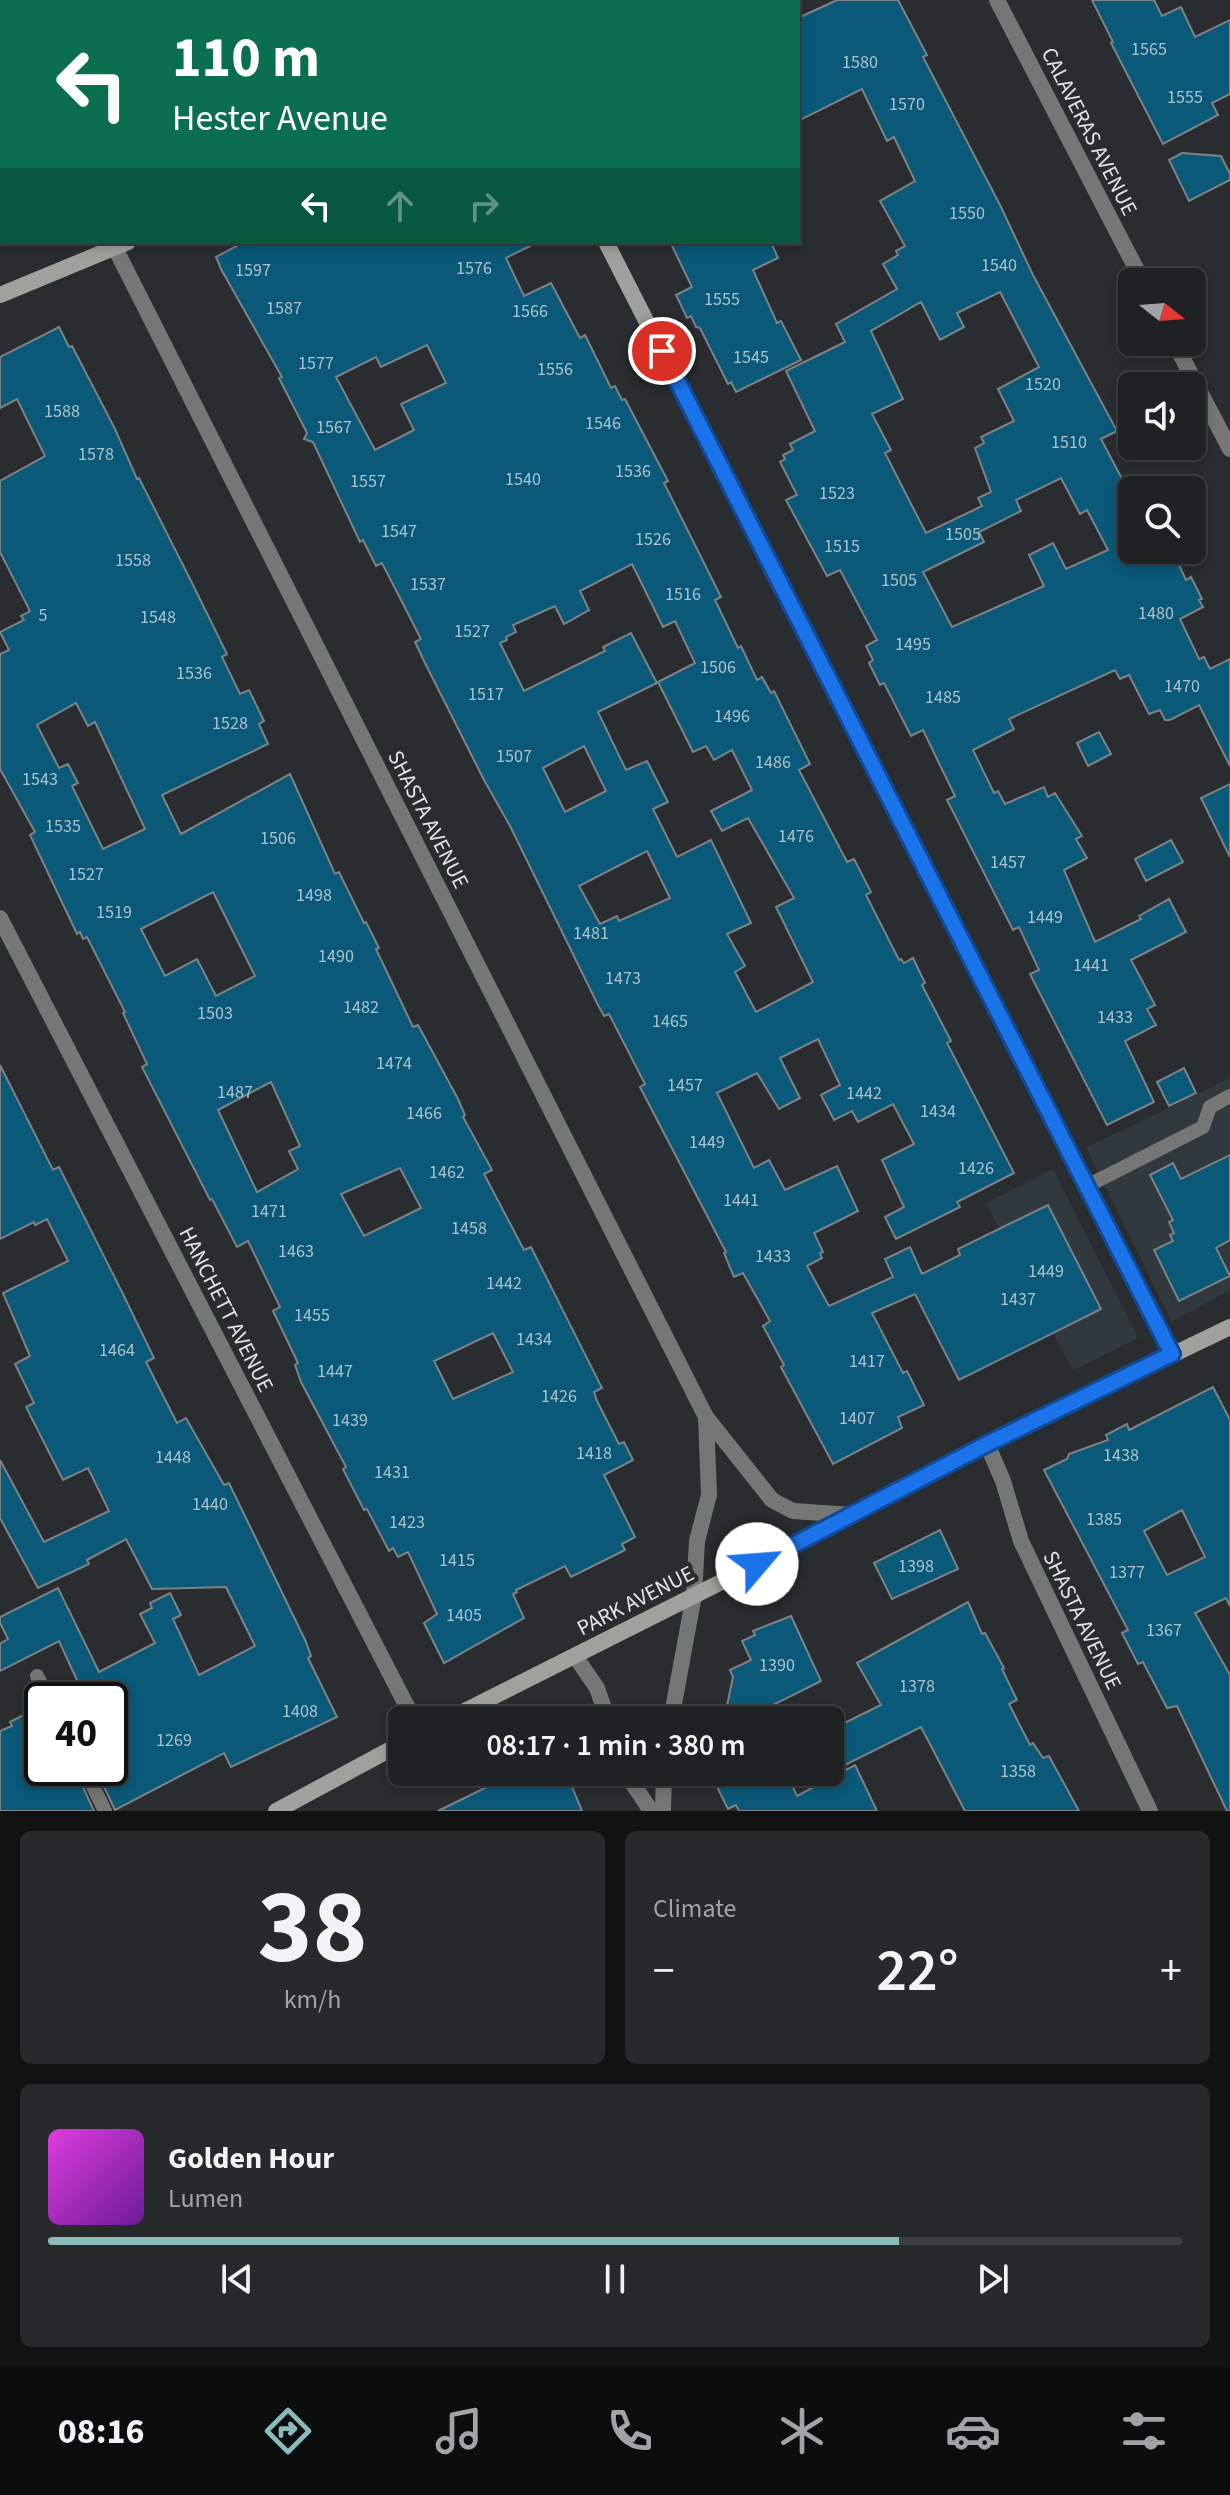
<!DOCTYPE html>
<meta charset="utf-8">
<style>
:root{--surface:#1f2223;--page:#272a2b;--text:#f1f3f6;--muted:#a1a4a6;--line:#3c3f41;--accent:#8bbbb9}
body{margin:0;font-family:"Source Sans 3",sans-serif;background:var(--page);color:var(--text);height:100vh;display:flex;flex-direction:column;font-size:30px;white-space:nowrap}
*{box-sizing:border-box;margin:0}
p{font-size:26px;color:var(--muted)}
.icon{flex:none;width:44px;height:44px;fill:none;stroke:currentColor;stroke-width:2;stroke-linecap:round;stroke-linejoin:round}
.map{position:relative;height:1811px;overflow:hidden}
.details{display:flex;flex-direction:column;gap:20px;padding:20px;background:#111313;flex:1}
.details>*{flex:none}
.hud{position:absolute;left:0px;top:0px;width:800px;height:244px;box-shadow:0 4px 12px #0003,0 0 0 2px var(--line);background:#0b6e4f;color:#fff;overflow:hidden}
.needle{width:52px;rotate:107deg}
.buttons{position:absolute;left:1118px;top:268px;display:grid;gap:16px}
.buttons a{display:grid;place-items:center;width:88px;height:88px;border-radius:12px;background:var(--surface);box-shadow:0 4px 12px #0003,0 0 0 2px var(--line);font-size:40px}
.speed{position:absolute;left:24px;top:1682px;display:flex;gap:16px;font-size:40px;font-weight:700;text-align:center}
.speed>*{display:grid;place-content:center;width:104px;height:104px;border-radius:50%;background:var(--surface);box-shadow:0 4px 12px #0003,0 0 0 2px var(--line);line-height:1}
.speed .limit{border:4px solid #111;border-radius:12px;background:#fff;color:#111}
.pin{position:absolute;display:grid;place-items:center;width:68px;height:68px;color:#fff;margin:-34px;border:4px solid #fff;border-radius:50%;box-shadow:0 2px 8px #0007}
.me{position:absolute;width:88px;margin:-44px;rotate:63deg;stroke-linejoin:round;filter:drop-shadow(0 0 6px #0008)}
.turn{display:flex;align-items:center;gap:28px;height:168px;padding:0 40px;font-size:36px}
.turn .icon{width:104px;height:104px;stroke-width:2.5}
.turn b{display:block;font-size:56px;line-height:68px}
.lanes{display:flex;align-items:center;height:76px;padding:0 40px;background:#0003;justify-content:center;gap:40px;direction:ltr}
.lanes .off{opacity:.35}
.big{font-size:60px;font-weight:600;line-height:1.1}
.details .card{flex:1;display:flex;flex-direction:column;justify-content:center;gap:12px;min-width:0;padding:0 28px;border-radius:12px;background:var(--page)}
.details .dial{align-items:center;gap:0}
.dial b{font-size:104px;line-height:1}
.song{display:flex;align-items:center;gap:24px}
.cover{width:96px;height:96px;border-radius:12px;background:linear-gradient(135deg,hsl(300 70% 55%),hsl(280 70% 35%))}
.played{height:8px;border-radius:4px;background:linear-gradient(90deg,var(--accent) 75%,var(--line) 75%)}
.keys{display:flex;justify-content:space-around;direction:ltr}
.heat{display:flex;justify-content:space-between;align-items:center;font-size:44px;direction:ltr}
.details .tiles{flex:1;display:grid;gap:20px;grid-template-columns:1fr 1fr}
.card:last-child{grid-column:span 2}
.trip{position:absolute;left:388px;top:1706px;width:456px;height:80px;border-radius:12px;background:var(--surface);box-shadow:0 4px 12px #0003,0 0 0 2px var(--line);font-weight:600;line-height:80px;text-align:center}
.dock{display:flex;height:128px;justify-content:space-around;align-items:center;background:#0c0e0e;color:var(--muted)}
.dock .icon{width:56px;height:56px}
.dock .on{color:var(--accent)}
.dock b{font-size:36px;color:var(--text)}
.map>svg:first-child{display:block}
</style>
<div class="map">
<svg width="1230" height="1811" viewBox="0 0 1230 1811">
<rect width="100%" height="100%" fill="#292d2f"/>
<g fill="#2f393e">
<path d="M1230 1078V1290L1172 1322 1086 1148Z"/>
<path d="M1053 1169 1138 1338 1073 1371 986 1203Z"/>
</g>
<g fill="#0a5978" stroke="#7d8284" stroke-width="2" fill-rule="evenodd">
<path d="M837 0H898L927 55 923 57 1000 205 1033 275 1117 431 1101 439 1132 498V550H1172L1186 580 1191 577 1202 599 1199 600 1203 607 1180 619 1199 659 1204 657 1210 669 1230 659V766L1199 705 1170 720H1165L1160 710 1149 714 1129 675 1120 679 1115 670 1009 719 1014 729 973 750 994 793 998 791 1005 804 1044 787 1048 797 1055 793 1082 836 1076 839 1087 858 1064 870 1095 942 1141 919 1139 916 1169 899 1186 932 1131 960 1155 1005 1147 1009 1156 1025 1125 1041 1154 1102 1107 1125 1030 974 1039 970 1019 927 1013 930 947 800 955 796 923 730 911 736 884 683 880 685 869 663 873 660 866 646 877 640 840 570 827 576 786 500 797 495 780 462 785 459 783 455 793 450 790 444 815 431 786 371 845 342 836 324 897 289 883 264 898 255 896 251 905 246 880 201 915 181 894 137 887 141 862 89 798 121V18ZM1000 292 1039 367 998 389 1014 421 981 437 984 443 975 448 991 492 978 498 982 506 926 533 885 453 891 450 872 414 903 399 871 331 921 302 940 340 964 327 957 313ZM1061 478 1080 514 1087 510 1108 550 1066 569 1053 543 1029 555 1044 586 952 627 923 572 984 542 979 532 1021 511 1016 500Z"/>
<path d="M1092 0H1154L1162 16 1181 7 1195 37 1230 20V94L1212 103 1218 115 1163 144 1111 43 1113 42Z"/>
<path d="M1182 153 1221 156 1230 174V180L1189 201 1169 160Z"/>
<path d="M244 242H538L506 258 524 296 551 283 580 338 585 335 611 388 615 386 622 400 625 399 668 481 664 483 721 597 715 600 738 648 741 646 757 680 762 677 771 693 774 691 810 764 799 770 847 862 854 859 871 892 866 895 899 960 901 959 904 963 913 958 925 983 922 985 951 1041 947 1043 1014 1173 957 1202 960 1207 896 1239 885 1217 904 1207 882 1160 914 1144 893 1104 858 1122 852 1111 834 1120 821 1095 840 1085 818 1039 780 1058 800 1098 779 1109 757 1073 717 1093 754 1168 769 1160 785 1190 837 1166 858 1211 814 1233 823 1252 820 1253 822 1258 807 1266 829 1306 893 1277 885 1259 910 1247 922 1274 960 1255 958 1249 1048 1205 1101 1309 959 1380 915 1294 872 1313 903 1373 907 1371 924 1405 898 1417 902 1428 833 1464 781 1367 784 1365 763 1326 770 1321 743 1273 734 1277 724 1253 726 1252 640 1087 645 1084 609 1014 604 1016 597 1003 510 826 484 780 423 659 415 642 421 639 400 598 382 563 376 566 363 540 360 542 313 442 304 439 307 433 279 378 282 377 221 269 216 257ZM427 345 446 383 401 404 414 430 375 450 336 377 376 357 381 367ZM632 564 663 627 675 621 695 663 658 682 693 752 706 746 714 760 732 750 752 790 711 811 722 831 748 818 794 898 776 907 813 982 756 1012 735 972 745 966 727 934 751 923 711 840 677 857 653 809 668 802 647 761 626 770 598 712 657 683 631 633 603 647 605 651 524 691 500 643 507 640 506 637 516 632 513 625 555 606 564 624 589 610 580 591ZM584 746 606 791 565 812 543 768ZM647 851 670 898 619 921 617 916 600 924 579 886Z"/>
<path d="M670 242H771L778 258 753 270 777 323 781 321 801 360 736 392 731 382 728 384 700 328 696 327 691 316 687 318 676 295 692 287Z"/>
<path d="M59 327 69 347 72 346 115 429 137 479 139 478 192 583 227 654 222 657 240 694 249 690 264 721 259 724 268 744 162 795 181 834 290 774 335 874 339 872 364 923 366 922 379 948 376 949 413 1027 418 1025 458 1099 465 1115 463 1117 492 1170 484 1174 524 1250 531 1247 602 1388 594 1392 597 1401 619 1444 624 1442 633 1460 604 1475 635 1537 622 1544 625 1550 571 1577 565 1566 516 1590 517 1592 513 1594 524 1618 444 1663 424 1623 437 1614 408 1552 398 1557 393 1548 389 1551 367 1509 364 1510 343 1469 346 1467 301 1382 295 1365 298 1363 273 1311 280 1307 248 1241 237 1247 212 1199 210 1200 142 1067 147 1064 123 1013 125 1012 87 937 83 939 80 932 77 934 30 835 35 832 0 769V654L9 650 0 632 24 620 21 616 30 611 0 552V481L45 456 17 399 0 408V357ZM76 703 88 726 95 722 145 829 103 849 72 786 78 783 68 764 59 768 37 725ZM213 892 255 976 216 996 197 959 165 976 141 929ZM271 1082 300 1146 289 1151 298 1169 257 1192 218 1110ZM400 1168 421 1208 364 1236 341 1194ZM493 1333 513 1372 453 1399 434 1361Z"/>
<path d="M1099 732 1111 754 1088 766 1077 743Z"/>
<path d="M1230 784V857L1201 798Z"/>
<path d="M1171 840 1183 862 1146 881 1135 859Z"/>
<path d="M0 1065 53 1170 59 1167 123 1294 154 1358 146 1362 177 1423 186 1418 224 1485 229 1483 306 1642 311 1656 308 1658 337 1717 231 1767 224 1753 115 1810 95 1768H110V1700H59L56 1691 77 1680 59 1641 0 1671V1644L8 1639 0 1623V1617L58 1588 99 1672 155 1643 140 1614 152 1608 150 1603 170 1593 181 1615 173 1619 199 1675 255 1646 226 1587 152 1589 126 1539 87 1560 89 1564 38 1588 0 1518V1460L44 1542 109 1511 88 1468 63 1480 26 1407 34 1403 15 1364 30 1356 3 1293 68 1261 47 1219 35 1225 34 1222 0 1239Z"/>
<path d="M1184 1068 1196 1093 1169 1106 1157 1082Z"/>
<path d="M1230 1155V1240L1216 1248 1230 1276 1179 1301 1154 1250 1173 1241 1170 1235 1174 1233 1169 1222 1173 1220 1150 1175 1173 1163 1181 1179Z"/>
<path d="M1213 1387 1230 1420V1606L1226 1598 1195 1613 1230 1675V1811H1227L1177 1706 1167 1708 1143 1662 1138 1664 1122 1633 1128 1630 1044 1470 1067 1459 1069 1454 1108 1440 1106 1435 1127 1424 1129 1430ZM1182 1510 1205 1557 1167 1575 1144 1531Z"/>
<path d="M940 1530 958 1569 892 1599 874 1563Z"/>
<path d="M968 1602 982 1634 985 1633 1004 1668 1002 1669 1017 1700 1009 1704 1030 1745 1033 1743 1043 1758 1049 1756 1079 1811H965L921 1727 839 1768 830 1751V1730L881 1705 857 1663Z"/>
<path d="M791 1616 821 1681 743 1720H724L733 1677 730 1670 751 1660 742 1641 755 1635 753 1631Z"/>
<path d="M41 1706 42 1768H74L94 1811H0V1731L12 1726 10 1722Z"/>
<path d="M855 1765 877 1811H739L736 1805 728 1809 716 1785 723 1781 719 1772H786L797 1796Z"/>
<path d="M477 1772H566L582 1811H438L485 1788Z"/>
</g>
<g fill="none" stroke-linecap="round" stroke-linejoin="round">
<g stroke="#767674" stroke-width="14">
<path d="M1087 1186 1203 1127 1210 1107 1230 1096"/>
<path d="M37 1676 49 1700"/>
<path d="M84 1768 105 1811"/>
</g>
<g stroke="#767674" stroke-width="16">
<path d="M997 0 1143 282"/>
<path d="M0 22 2 26"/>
<path d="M112 242 706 1417 772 1500 793 1511 852 1515"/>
<path d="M1174 342 1230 449"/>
<path d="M0 918 414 1720"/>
<path d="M987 1444 1003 1481 1021 1541 1150 1811"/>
<path d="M575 1656 597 1688 608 1720"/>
<path d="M671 1720 694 1595 697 1541 709 1495 706 1417"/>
<path d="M625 1772 651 1811"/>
<path d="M663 1811 664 1772"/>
</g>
<g stroke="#a0a09c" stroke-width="16">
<path d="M480 0 481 2"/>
<path d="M600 2 604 0"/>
<path d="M606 242 1172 1354"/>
<path d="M0 295 128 242"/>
<path d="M447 1720 757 1564 987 1444 1230 1327"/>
<path d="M276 1811 402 1743"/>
</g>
</g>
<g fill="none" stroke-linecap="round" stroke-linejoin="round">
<g stroke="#114b97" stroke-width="20">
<path id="route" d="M662 351 1172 1354 987 1444 757 1564"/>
</g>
<use href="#route" stroke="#1a73e8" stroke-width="14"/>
</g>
<g text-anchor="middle" stroke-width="8" stroke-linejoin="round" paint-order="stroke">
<g font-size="18" fill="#acc2cb">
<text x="1149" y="55">1565</text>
<text x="860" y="68">1580</text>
<text x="1185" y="103">1555</text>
<text x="907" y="110">1570</text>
<text x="967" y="219">1550</text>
<text x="999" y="271">1540</text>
<text x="474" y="274">1576</text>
<text x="253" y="276">1597</text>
<text x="722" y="305">1555</text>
<text x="284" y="314">1587</text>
<text x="530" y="317">1566</text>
<text x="751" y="363">1545</text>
<text x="316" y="369">1577</text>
<text x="555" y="375">1556</text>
<text x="1043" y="390">1520</text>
<text x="62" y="417">1588</text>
<text x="603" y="429">1546</text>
<text x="334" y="433">1567</text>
<text x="1069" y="448">1510</text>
<text x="96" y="460">1578</text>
<text x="633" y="477">1536</text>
<text x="523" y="485">1540</text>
<text x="368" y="487">1557</text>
<text x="837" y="499">1523</text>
<text x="399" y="537">1547</text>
<text x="963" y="540">1505</text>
<text x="653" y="545">1526</text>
<text x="842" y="552">1515</text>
<text x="133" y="566">1558</text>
<text x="899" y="586">1505</text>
<text x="428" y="590">1537</text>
<text x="683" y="600">1516</text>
<text x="1156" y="619">1480</text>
<text x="43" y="621">5</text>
<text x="158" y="623">1548</text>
<text x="472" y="637">1527</text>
<text x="913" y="650">1495</text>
<text x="718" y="673">1506</text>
<text x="194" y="679">1536</text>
<text x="1182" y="692">1470</text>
<text x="486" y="700">1517</text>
<text x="943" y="703">1485</text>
<text x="732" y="722">1496</text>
<text x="230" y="729">1528</text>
<text x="514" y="762">1507</text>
<text x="773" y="768">1486</text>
<text x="40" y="785">1543</text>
<text x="63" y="832">1535</text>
<text x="796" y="842">1476</text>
<text x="278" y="844">1506</text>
<text x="1008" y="868">1457</text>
<text x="86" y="880">1527</text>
<text x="314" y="901">1498</text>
<text x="114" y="918">1519</text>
<text x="1045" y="923">1449</text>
<text x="591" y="939">1481</text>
<text x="336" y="962">1490</text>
<text x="1091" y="971">1441</text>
<text x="623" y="984">1473</text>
<text x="361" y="1013">1482</text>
<text x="215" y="1019">1503</text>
<text x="1115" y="1023">1433</text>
<text x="670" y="1027">1465</text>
<text x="394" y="1069">1474</text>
<text x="685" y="1091">1457</text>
<text x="235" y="1098">1487</text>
<text x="864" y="1099">1442</text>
<text x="938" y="1117">1434</text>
<text x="424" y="1119">1466</text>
<text x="707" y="1148">1449</text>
<text x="976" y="1174">1426</text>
<text x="447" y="1178">1462</text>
<text x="741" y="1206">1441</text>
<text x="269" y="1217">1471</text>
<text x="469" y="1234">1458</text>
<text x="296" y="1257">1463</text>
<text x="773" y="1262">1433</text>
<text x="1046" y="1277">1449</text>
<text x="504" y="1289">1442</text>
<text x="1018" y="1305">1437</text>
<text x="312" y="1321">1455</text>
<text x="534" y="1345">1434</text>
<text x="117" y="1356">1464</text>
<text x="867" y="1367">1417</text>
<text x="335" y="1377">1447</text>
<text x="559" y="1402">1426</text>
<text x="857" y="1424">1407</text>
<text x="350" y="1426">1439</text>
<text x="594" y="1459">1418</text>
<text x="1121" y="1461">1438</text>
<text x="173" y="1463">1448</text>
<text x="392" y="1478">1431</text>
<text x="210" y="1510">1440</text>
<text x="1104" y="1525">1385</text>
<text x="407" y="1528">1423</text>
<text x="457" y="1566">1415</text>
<text x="916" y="1572">1398</text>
<text x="1127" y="1578">1377</text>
<text x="464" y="1621">1405</text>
<text x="1164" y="1636">1367</text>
<text x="777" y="1671">1390</text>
<text x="917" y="1692">1378</text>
<text x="300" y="1717">1408</text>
<text x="174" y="1746">1269</text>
<text x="1018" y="1777">1358</text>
</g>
<g font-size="22" fill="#e2e5e7" stroke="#292d2f">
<text transform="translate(1090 131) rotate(63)" y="8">CALAVERAS AVENUE</text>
<text transform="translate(429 819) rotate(63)" y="8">SHASTA AVENUE</text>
<text transform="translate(227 1309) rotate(63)" y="8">HANCHETT AVENUE</text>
<text transform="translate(635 1600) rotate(-27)" y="8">PARK AVENUE</text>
<text transform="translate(1083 1620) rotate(64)" y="8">SHASTA AVENUE</text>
</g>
</g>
</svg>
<div class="buttons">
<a><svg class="needle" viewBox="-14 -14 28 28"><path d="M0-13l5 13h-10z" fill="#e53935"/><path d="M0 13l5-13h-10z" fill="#a1a4a6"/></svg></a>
<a><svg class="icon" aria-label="sound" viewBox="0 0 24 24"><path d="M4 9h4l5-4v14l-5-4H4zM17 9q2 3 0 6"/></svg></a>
<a><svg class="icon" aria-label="search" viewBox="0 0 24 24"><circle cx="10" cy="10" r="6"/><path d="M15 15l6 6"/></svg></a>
</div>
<div class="speed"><div class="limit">40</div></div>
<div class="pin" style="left:662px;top:351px;background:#d93025"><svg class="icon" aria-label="arrive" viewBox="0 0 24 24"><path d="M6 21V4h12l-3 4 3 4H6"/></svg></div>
<svg class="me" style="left:757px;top:1564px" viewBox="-20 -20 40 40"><circle r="19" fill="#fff"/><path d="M0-13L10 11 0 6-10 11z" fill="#1a73e8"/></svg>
<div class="trip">08:17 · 1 min · 380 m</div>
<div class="hud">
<div class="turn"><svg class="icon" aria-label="left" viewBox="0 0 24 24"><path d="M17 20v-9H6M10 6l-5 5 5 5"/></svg><div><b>110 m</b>Hester Avenue</div></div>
<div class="lanes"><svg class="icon" aria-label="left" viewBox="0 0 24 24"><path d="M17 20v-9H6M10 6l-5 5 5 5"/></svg><svg class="icon off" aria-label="ahead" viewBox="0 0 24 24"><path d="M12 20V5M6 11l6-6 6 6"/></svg><svg class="icon off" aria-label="right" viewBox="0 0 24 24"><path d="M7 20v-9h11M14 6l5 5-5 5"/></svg></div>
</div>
</div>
<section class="details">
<div class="tiles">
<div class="card dial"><b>38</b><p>km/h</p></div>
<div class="card"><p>Climate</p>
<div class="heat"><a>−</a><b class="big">22°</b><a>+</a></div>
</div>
<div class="card">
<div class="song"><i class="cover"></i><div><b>Golden Hour</b><p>Lumen</p></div></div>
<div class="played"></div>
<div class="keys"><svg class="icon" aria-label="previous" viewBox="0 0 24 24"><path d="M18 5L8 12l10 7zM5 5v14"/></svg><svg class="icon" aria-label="pause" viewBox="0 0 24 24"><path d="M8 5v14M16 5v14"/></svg><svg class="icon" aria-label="next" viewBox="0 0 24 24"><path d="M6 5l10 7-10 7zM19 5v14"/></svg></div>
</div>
</div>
</section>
<nav class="dock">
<b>08:16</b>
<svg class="icon on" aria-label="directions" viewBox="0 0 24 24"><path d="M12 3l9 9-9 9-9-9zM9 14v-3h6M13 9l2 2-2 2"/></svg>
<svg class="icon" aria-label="music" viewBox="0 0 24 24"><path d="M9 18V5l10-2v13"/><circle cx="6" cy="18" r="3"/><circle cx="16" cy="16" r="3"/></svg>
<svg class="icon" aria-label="phone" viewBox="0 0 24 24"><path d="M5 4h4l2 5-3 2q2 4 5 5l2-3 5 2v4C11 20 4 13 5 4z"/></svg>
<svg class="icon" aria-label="climate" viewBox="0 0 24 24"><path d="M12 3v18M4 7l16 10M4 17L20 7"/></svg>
<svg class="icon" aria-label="car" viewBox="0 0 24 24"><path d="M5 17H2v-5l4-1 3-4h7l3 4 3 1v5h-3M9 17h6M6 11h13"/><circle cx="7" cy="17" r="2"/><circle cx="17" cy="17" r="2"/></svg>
<svg class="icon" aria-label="filters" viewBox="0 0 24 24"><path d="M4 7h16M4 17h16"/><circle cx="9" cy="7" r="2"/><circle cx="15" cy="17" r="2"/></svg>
</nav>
